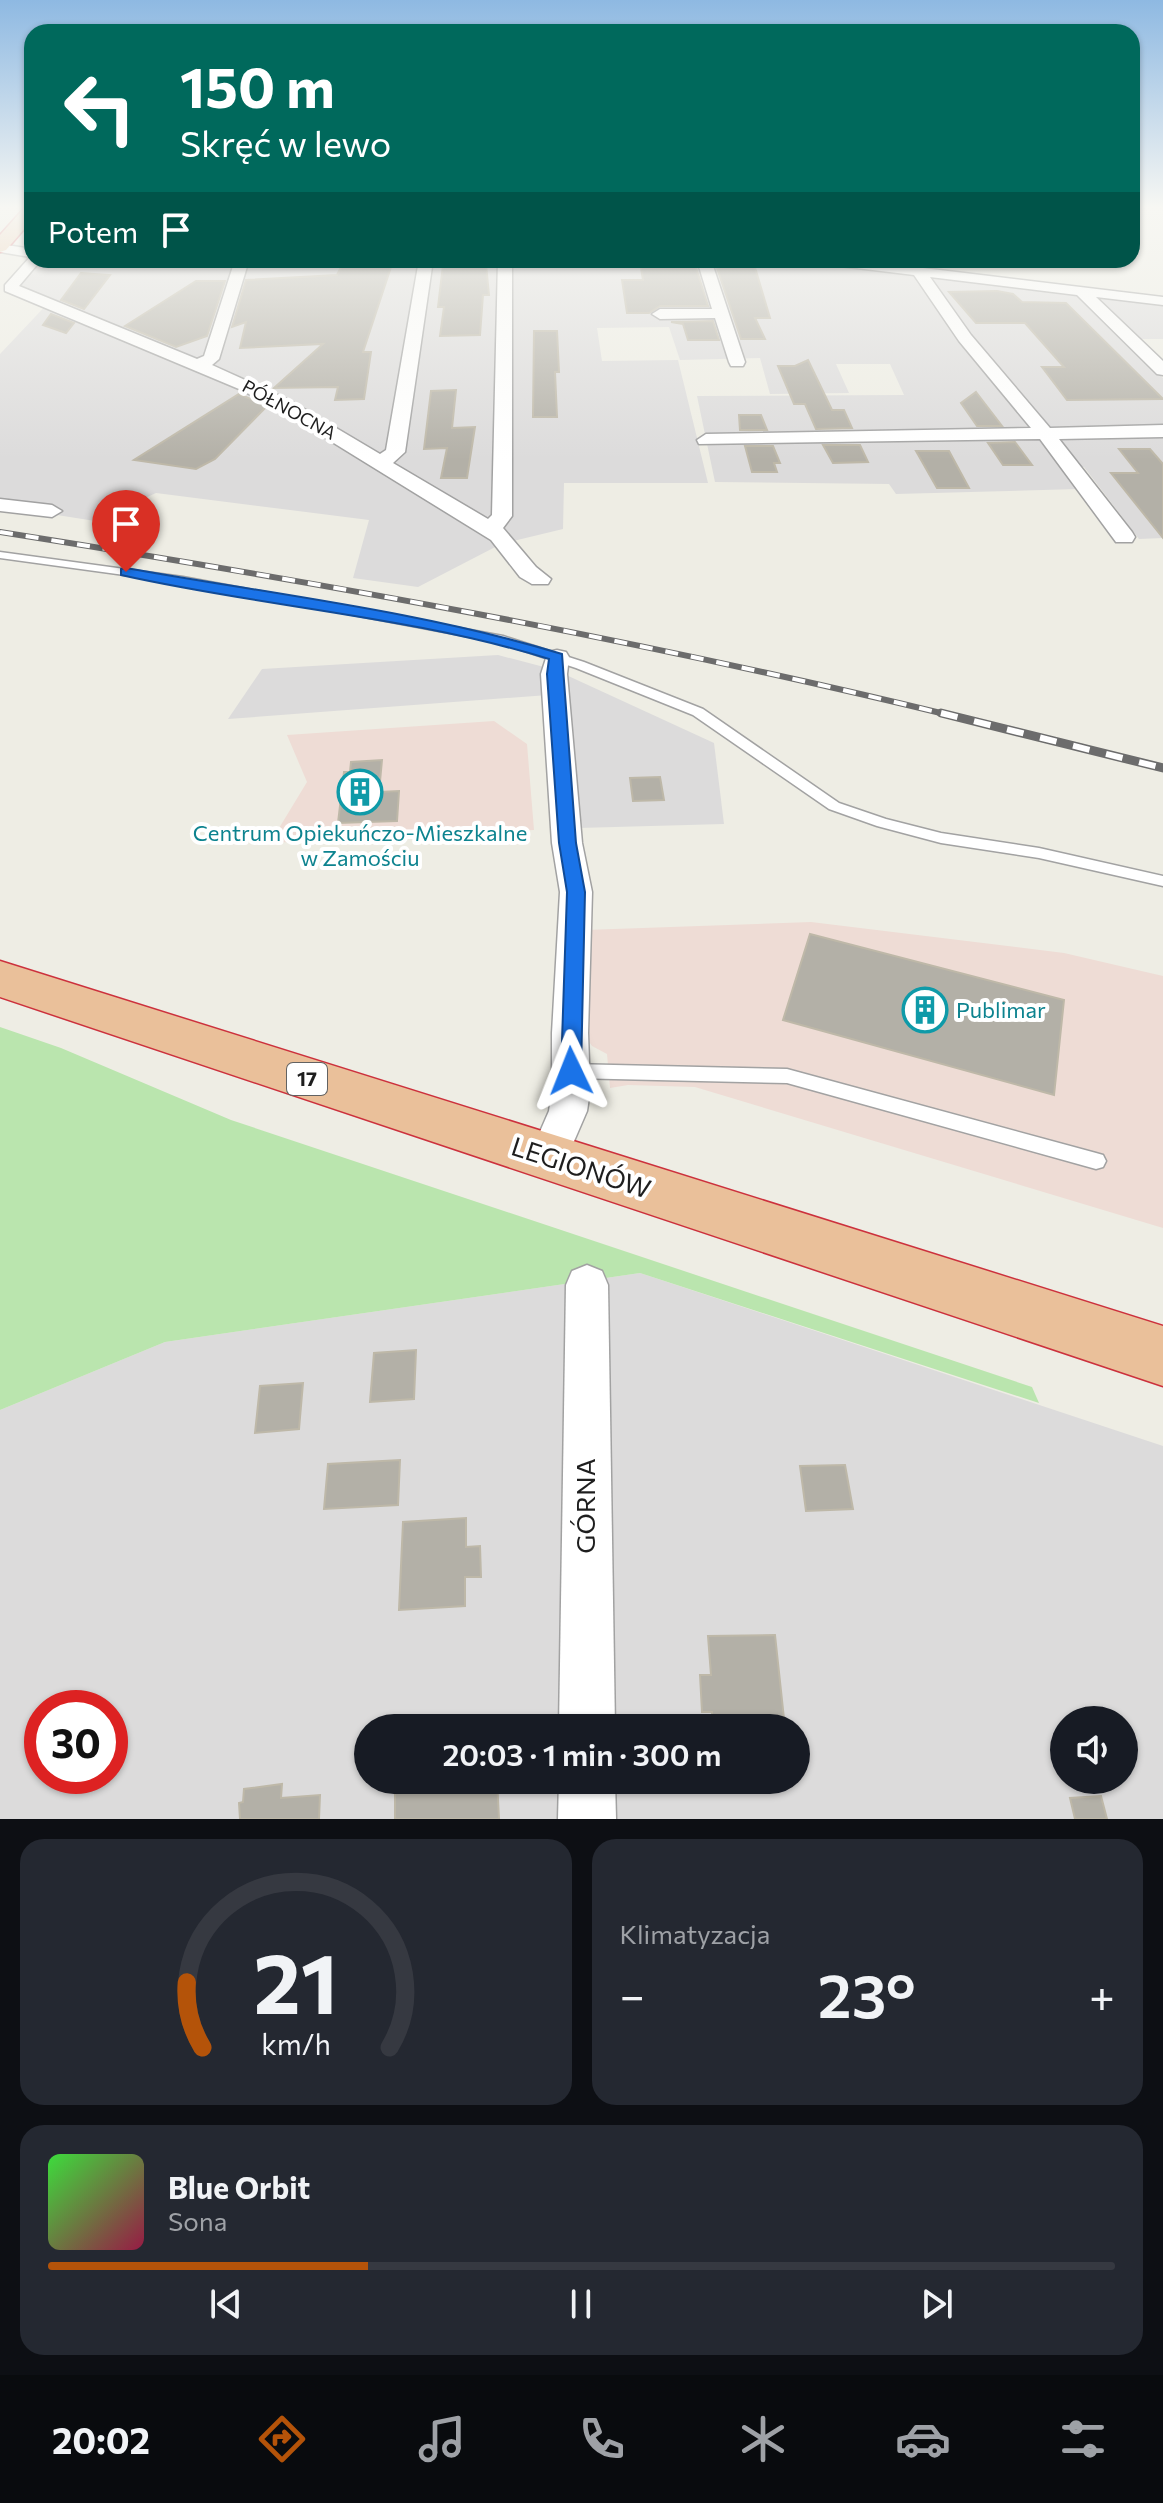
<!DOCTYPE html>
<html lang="pl">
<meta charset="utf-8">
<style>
:root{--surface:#171b24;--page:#242831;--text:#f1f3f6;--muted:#9ea1a6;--line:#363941;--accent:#b45309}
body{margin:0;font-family:Commissioner,sans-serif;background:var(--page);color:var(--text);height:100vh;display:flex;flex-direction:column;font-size:30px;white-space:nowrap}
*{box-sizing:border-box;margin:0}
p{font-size:26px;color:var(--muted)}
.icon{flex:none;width:44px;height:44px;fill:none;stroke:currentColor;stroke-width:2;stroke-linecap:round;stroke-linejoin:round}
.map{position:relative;height:1819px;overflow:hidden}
.side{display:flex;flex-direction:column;gap:20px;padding:20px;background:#0d0f14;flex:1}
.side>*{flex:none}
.guide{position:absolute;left:24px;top:24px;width:1116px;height:244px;border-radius:24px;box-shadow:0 2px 6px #0004;background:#00695c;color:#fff;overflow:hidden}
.buttons{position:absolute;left:1050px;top:1706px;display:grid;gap:16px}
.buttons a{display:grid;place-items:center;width:88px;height:88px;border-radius:50%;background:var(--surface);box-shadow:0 2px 6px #0004;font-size:40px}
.speed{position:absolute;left:24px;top:1690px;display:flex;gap:16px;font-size:40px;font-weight:700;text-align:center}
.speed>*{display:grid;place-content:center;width:104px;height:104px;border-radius:50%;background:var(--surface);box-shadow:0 2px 6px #0004;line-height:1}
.speed .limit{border:12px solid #d22;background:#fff;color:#111}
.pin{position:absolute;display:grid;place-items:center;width:68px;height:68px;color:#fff;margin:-82px -34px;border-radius:50% 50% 50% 0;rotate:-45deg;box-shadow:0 0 8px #0007}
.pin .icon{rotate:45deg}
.me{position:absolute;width:88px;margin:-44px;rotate:358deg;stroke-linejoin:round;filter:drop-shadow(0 0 6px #0008)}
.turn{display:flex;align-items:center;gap:28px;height:168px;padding:0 24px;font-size:36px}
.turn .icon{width:104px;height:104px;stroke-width:2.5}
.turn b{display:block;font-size:56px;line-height:68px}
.then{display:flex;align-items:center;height:76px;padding:0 24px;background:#0003;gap:16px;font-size:30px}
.big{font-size:60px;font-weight:600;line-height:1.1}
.side .widget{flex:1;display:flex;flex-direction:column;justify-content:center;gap:12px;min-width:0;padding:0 28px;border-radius:24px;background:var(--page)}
.side .dial{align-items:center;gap:0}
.dial svg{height:208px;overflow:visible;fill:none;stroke:var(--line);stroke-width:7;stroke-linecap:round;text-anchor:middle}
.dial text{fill:var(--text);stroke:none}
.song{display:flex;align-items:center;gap:24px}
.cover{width:96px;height:96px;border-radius:12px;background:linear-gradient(135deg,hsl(120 70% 55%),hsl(340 70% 35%))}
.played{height:8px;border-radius:4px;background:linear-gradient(90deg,var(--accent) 30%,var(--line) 30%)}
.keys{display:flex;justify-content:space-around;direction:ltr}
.heat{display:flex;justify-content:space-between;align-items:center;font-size:44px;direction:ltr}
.side .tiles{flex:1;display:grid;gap:20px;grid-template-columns:1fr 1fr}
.widget:last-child{grid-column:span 2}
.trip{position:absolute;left:354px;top:1714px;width:456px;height:80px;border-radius:40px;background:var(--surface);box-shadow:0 2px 6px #0004;font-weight:600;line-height:80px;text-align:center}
.menu{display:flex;height:128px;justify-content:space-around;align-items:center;background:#090b0e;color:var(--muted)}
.menu .icon{width:56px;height:56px}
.menu .on{color:var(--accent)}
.menu b{font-size:36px;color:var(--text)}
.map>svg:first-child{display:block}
</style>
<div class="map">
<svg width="1163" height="1819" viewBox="0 0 1163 1819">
<rect width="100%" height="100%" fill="#eeede4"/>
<g fill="#dcdbdb" fill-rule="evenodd">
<path d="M41 260H816L1163 303V339H1122L1163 378V538L1139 539 1084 467H1062L1078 489 896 494 889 484 715 482 697 396 904 395 890 364H836L849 393 770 394 760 358 680 360 669 327 597 328 602 361 678 360 708 483H564L563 529 501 544 418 587 353 578 369 520 156 493 95 521 0 506V354L52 299 13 288Z"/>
<path d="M498 655 544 667 548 695 228 719 262 669Z"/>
<path d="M564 674 714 743 724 824 578 828Z"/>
<path d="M640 1273 1163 1446V1819H0V1410L165 1342ZM42 1708H110V1776H42ZM1064 1720H1124V1780H1064ZM368 1728H796V1780H368Z"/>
</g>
<g fill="#eedcd5">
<path d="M494 721 527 744 534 830 270 843 307 782 287 735Z"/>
<path d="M811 922 1064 953 1163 976V1228L695 1087 628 1085 610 1088 607 1054 592 1046 585 1036V930Z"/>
</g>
<path fill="#bae5ae" d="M0 1027 61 1048 231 1120 1032 1387 1039 1403 640 1273 165 1342 0 1410Z"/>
<g fill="#b3b0a7" stroke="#beb8a8" stroke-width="2">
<path d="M670 261H694L708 306H660L649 313H627L622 280H643L640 262Z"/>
<path d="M715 262 754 264 770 318H755L765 339H741Z"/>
<path d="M486 264 489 295H483L480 335 440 336 444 307H438L443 265Z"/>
<path d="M341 267H391L363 352H371L364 399 335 400 338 387 274 388 323 344 240 348 246 322 232 327 246 280 337 275Z"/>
<path d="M81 273 110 275 84 309 61 300Z"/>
<path d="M196 281H225L207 336 176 347 125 326Z"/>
<path d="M997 291 1013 294 1022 302 1066 303 1163 399 1067 400 1042 367H1064L1025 323H976L949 292Z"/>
<path d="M51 314 74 323 66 333 43 325Z"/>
<path d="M713 321 719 340H688L683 324 671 322Z"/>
<path d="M534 331H557L559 372H555L557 417H533Z"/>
<path d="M808 360 832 410H844L852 428 816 429 805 404H794L778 366H795Z"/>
<path d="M456 390 452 428 475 427 467 478H441L447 448 424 449 431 391Z"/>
<path d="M976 392 1002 426H977L961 403Z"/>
<path d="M239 394 267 406 215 459 196 469 134 460Z"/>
<path d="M739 415H761L767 430H740Z"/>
<path d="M1015 442 1032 465H1003L988 443Z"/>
<path d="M823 445H860L868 462 833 463Z"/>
<path d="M745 446H773L780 463H774L777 472H752Z"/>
<path d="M1119 449H1150L1163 464V538L1111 473H1138Z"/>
<path d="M916 451H949L969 488H937Z"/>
<path d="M382 760 379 792 399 791 397 821 338 823 344 772H350L351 762Z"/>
<path d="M660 777 664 800 633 801 630 778Z"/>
<path d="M810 934 1064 1000 1054 1095 783 1020Z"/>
<path d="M416 1350 414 1399 370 1402 374 1353Z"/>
<path d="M303 1383 299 1429 255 1433 260 1386Z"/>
<path d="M400 1460 398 1505 324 1509 328 1464Z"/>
<path d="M845 1465 853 1509 806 1511 800 1466Z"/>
<path d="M466 1518V1547L480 1546 481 1577H465V1606L399 1610 403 1522Z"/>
<path d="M775 1635 785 1728H713L712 1712H702L700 1675H711L708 1636Z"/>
<path d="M395 1780H497L499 1819H395Z"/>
<path d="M282 1784 281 1798 320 1795 319 1819H240L239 1803 243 1802 244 1789Z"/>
<path d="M1101 1796 1107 1819H1075L1070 1798Z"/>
</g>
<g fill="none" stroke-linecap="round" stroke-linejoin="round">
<g stroke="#a2a2a2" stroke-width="3">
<g id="service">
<path d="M0 552 183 577 503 636 584 662 703 709 839 803 886 819 941 833 1039 848 1163 876V886L1039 858 941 843 877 826 829 809 693 715 576 668 497 642 183 583 0 558Z"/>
<path d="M571 1064 787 1069 1096 1153 1103 1155 1106 1161 1103 1167 1096 1169 787 1083 571 1078 565 1076 562 1071 565 1066Z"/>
</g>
</g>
<g stroke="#a2a2a2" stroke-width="3">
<g id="minor">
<path d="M0 244 32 249V260H41L19 286 197 359 204 356 235 260H249L219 359 212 365 289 400 380 454 386 450 419 260H433L405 452 393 463 488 519 492 515 498 260H512V516L503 528 536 567 551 579 548 584H532L520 577 491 540 277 408 239 389 5 291V285L30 257 0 252Z"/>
<path d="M697 260H711L745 362 743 366H731L729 362 715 318 660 319 652 314 660 309H712Z"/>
<path d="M816 260H857L1163 297V305L1096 297 1163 361V375L1157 374 1077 295 930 277 971 335 1050 428 1163 425V437L1059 439 1132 532 1135 537 1132 542H1116L1040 439 699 444 697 440 706 434 1031 428 959 341 914 275 823 264Z"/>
<path d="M0 499 52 505 62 511 52 517 0 511Z"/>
<path d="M557 650 566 652 569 657 567 674 582 843 592 892 588 1033 590 1091 587 1111 562 1169 548 1174 534 1169 529 1157 549 1111 552 1091V1033L560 892 552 843 541 674 548 652Z"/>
<path d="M587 1265 602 1271 608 1285 615 1728H559L566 1285 572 1271Z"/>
<path d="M559 1780H615L616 1819H558Z"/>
</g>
</g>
<g stroke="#cc313d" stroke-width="3">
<g id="trunk">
<path d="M26 206H32V220L6 250 0 252V235Z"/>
<path d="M0 961 1163 1326V1386L0 997Z"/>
</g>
</g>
<use href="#service" fill="#fff" fill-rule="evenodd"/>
<use href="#minor" fill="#fff" fill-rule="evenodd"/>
<use href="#trunk" fill="#eac09a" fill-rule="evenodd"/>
<g stroke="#6c6c6c" stroke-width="6">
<path id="rail-far1" d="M0 532C318 582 636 639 949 715"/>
</g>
<g stroke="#6c6c6c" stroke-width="9">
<path id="rail" d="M941 713 1163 768"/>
</g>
<use href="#rail-far1" stroke="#fff" stroke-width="4" stroke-dasharray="13" stroke-linecap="butt"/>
<use href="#rail" stroke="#fff" stroke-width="6" stroke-dasharray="17" stroke-linecap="butt"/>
</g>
<linearGradient id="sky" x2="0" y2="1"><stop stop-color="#8eb9e2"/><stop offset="0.45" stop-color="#f7f7f3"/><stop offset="1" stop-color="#f7f7f3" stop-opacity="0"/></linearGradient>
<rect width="1163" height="460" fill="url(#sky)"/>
<path fill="#1a73e8" stroke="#114b97" stroke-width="2" d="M126 568C271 594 421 611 562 654L576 843 585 892 581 1071 578 1077 571 1080 564 1077 561 1071 567 892 559 843 547 674 549 659C410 616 263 607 121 575V569Z"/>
<defs>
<g id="building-ring" transform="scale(2.3)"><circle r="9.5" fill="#fff" stroke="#0f9aa8" stroke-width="1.5"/><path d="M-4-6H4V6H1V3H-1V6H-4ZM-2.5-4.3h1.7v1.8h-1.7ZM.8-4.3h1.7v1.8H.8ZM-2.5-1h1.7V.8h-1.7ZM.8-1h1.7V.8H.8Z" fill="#0f9aa8"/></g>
</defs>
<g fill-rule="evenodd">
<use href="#building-ring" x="360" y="792"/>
<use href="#building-ring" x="925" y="1010"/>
</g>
<g text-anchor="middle" stroke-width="8" stroke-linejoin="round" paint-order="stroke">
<g font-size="18" fill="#1e1e1e" stroke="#fff">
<text transform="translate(289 410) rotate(29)" y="6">PÓŁNOCNA</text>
</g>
<rect fill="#fff" stroke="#626262" stroke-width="2" x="287" y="1063" width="40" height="32" rx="6"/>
<g font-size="20" font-weight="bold" fill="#1e1e1e">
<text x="307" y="1086">17</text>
</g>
<g font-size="22" fill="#0d838f" stroke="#fff">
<text x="360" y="841">Centrum Opiekuńczo-Mieszkalne<tspan x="360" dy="25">w Zamościu</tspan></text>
<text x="956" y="1018" text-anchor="start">Publimar</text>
</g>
<g font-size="26" fill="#1e1e1e" stroke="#fff">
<text transform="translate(581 1168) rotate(18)" y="9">LEGIONÓW</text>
<text transform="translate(586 1506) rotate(-90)" y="9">GÓRNA</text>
</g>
</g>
</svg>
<div class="buttons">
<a><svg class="icon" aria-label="sound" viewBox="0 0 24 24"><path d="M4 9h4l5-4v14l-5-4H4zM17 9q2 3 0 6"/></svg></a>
</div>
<div class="speed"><div class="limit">30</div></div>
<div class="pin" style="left:126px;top:572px;background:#d93025"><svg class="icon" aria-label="arrive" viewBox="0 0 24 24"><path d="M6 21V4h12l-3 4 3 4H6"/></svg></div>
<svg class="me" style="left:571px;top:1071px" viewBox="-20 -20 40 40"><path d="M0-17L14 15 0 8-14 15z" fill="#1a73e8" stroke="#fff" stroke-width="4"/></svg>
<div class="trip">20:03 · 1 min · 300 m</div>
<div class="guide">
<div class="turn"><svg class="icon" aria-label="left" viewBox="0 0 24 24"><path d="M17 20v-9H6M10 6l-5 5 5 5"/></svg><div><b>150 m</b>Skręć w lewo</div></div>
<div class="then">Potem<svg class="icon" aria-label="arrive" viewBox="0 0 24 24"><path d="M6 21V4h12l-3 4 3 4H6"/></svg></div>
</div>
</div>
<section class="side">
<div class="tiles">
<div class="widget dial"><svg viewBox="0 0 100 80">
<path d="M14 69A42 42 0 1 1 86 69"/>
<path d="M14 69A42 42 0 0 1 8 44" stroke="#b45309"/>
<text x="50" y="56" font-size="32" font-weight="700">21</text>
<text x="50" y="72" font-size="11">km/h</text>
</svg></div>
<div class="widget"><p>Klimatyzacja</p>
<div class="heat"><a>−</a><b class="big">23°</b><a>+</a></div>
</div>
<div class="widget">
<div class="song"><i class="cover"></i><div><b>Blue Orbit</b><p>Sona</p></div></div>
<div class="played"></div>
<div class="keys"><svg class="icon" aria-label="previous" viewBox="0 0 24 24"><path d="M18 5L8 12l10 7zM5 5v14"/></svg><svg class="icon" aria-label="pause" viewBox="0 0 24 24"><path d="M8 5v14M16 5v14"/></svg><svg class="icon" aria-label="next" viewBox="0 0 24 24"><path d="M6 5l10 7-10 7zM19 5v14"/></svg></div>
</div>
</div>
</section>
<nav class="menu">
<b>20:02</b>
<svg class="icon on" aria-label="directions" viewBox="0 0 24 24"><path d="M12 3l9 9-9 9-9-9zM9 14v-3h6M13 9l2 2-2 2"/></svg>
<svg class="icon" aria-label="music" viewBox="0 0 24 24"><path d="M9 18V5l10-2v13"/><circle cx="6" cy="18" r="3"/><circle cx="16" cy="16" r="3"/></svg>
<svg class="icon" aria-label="phone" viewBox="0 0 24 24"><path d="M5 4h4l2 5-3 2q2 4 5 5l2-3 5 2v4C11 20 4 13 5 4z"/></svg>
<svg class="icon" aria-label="climate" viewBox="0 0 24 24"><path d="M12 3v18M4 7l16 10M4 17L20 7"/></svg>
<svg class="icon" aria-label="car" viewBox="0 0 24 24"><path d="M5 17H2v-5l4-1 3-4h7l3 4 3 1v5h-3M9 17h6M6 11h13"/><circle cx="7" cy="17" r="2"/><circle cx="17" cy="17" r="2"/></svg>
<svg class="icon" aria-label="filters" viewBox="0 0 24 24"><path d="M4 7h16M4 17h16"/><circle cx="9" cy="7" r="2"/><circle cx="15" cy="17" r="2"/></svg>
</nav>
